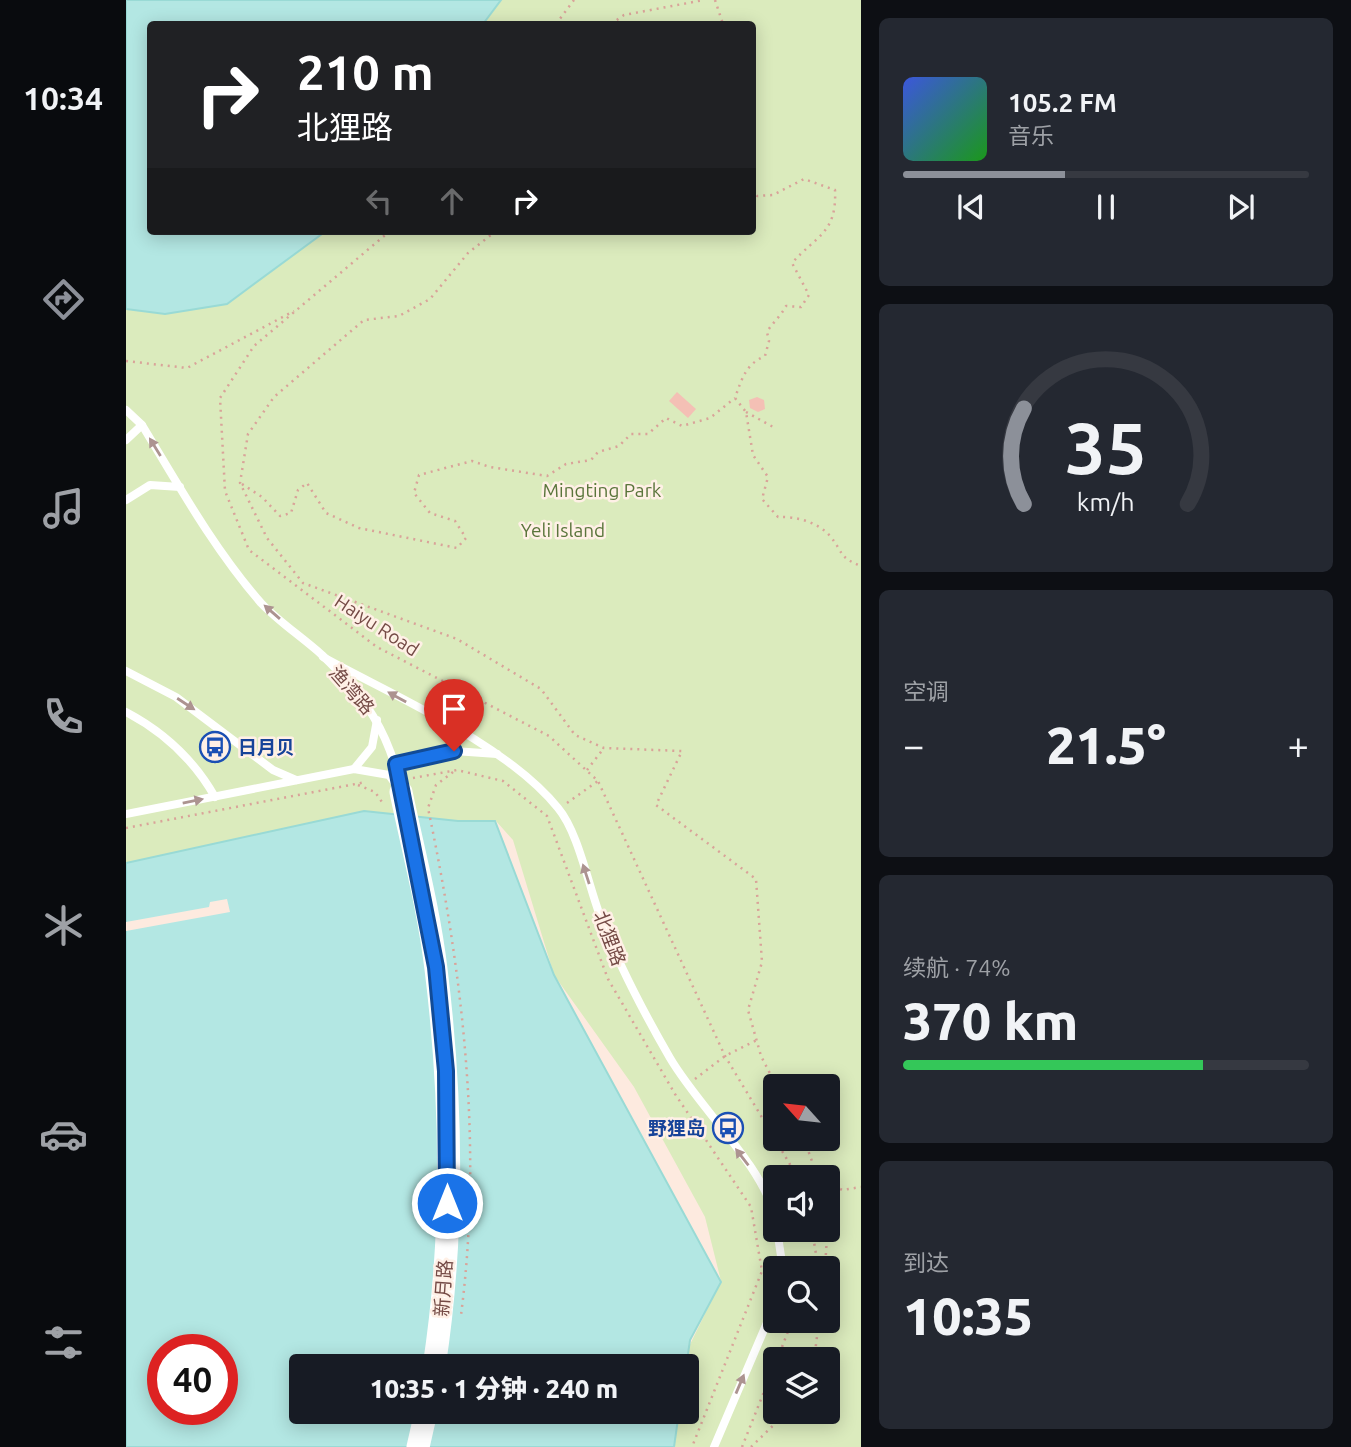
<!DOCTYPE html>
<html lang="zh">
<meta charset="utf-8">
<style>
:root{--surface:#171b24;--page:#242831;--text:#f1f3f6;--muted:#9ea1a6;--line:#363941;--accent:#8c9099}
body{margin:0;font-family:Ubuntu,"Noto Sans SC",sans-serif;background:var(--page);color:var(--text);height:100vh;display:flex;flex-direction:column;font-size:26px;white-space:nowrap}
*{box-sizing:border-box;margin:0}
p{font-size:23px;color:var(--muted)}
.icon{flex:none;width:38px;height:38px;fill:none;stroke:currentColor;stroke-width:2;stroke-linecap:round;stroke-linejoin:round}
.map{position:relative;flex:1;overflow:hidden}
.details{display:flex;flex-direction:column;gap:18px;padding:18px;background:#0d0f14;width:490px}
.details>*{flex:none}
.guide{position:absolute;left:21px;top:21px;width:609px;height:214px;border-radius:7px;box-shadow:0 4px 18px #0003;background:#202124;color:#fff;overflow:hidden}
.needle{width:46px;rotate:297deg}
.tools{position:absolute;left:637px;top:1074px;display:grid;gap:14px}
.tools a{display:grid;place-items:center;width:77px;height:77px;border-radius:7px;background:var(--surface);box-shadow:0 4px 18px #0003;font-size:35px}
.speed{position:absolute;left:21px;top:1334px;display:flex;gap:14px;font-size:35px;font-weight:700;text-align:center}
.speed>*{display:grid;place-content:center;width:91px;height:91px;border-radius:50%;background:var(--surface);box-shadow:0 4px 18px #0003;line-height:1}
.speed .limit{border:10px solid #d22;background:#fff;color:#111}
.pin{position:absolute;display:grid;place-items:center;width:60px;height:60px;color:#fff;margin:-72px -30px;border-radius:50% 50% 50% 0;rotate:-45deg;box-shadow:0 0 7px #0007}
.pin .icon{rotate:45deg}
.me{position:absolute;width:77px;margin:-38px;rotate:0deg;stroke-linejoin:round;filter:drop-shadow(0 0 5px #0008)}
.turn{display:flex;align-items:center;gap:24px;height:147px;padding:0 35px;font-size:32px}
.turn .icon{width:91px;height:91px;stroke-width:2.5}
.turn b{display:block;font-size:49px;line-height:60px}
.lanes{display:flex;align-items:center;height:66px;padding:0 35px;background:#0003;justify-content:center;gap:35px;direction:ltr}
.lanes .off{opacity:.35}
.big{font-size:52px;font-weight:800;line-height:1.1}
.details .card{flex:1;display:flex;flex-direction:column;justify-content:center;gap:10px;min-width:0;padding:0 24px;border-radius:10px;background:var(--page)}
.details .dial{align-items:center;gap:0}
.dial svg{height:182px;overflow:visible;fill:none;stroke:var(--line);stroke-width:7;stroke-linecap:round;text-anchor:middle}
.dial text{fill:var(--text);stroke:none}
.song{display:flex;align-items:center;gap:21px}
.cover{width:84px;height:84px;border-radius:10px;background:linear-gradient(135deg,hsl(230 70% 55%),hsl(120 70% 35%))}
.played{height:7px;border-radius:4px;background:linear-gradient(90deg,var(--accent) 40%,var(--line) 40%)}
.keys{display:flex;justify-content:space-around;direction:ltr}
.heat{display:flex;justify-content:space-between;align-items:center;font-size:38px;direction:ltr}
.charge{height:10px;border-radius:5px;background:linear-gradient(90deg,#34c759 74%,var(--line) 0)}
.trip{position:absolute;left:163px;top:1354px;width:410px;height:70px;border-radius:7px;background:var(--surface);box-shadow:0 4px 18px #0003;font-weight:800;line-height:70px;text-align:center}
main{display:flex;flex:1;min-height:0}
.menu{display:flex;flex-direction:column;width:126px;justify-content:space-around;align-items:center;background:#090b0e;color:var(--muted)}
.menu .icon{width:49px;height:49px}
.menu .active{color:var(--accent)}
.menu b{font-size:32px;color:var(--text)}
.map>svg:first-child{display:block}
</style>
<main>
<nav class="menu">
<b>10:34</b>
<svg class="icon active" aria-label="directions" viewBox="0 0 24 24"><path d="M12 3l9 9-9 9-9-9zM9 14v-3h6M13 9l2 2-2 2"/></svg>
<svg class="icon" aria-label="music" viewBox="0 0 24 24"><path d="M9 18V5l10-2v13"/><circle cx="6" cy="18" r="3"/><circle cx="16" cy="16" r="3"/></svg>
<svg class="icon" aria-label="phone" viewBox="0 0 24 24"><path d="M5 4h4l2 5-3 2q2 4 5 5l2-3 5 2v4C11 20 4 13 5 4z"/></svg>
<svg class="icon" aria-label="climate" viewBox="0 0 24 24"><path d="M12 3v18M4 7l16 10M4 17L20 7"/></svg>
<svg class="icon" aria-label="car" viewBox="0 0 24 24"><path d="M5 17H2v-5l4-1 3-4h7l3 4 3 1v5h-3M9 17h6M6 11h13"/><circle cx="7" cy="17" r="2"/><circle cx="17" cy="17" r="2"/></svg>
<svg class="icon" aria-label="filters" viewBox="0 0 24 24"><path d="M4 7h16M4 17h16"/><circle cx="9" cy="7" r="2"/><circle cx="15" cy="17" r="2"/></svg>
</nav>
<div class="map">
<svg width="735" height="1447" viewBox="0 0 735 1447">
<rect width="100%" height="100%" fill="#fdeadf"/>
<path fill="#dbebbd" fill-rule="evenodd" d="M375 0H735V1447H521L534 1412H560V1367H553L595 1281 579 1217 508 1087 428 975 387 840 370 821H332L0 863V309L39 314 101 304 200 231H626V24H357ZM649 1087H702V1139H649ZM649 1178H702V1230H649ZM649 1269H702V1321H649ZM649 1360H702V1412H649Z"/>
<g fill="#b3e7e3" stroke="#99dad5" stroke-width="2" fill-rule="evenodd">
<path d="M0 0H375L357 24H24V231H200L101 304 39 314 0 309Z"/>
<path d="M238 811 332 821H369L428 975 595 1282 564 1340 560 1368 175 1367V1412H553L548 1447H0V863ZM37 1349H96V1409H37Z"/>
</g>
<path fill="#fdeadf" d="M101 899 104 912 0 931V922L83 907 84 902Z"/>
<g fill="#f4c0b5">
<path d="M551 392 570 409 562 418 543 401Z"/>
<path d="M631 397 638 400 639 409 632 412 624 408 623 400Z"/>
</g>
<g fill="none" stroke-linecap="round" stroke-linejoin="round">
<g stroke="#d9a399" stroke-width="2.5" stroke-dasharray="2 5" stroke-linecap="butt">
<path d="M589 0 597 24"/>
<path d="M430 24 448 0"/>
<path d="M485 24 498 15 578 0"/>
<path d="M626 190 631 196 647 195 678 179 709 190C711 233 691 235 666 263L683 295 675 307 660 306C655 316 647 322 641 332L643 341 639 356C620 364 616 378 609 398L620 412 627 455 642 477 636 499 652 517C669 516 692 522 704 536 718 553 712 557 735 566"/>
<path d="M264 231 128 346 94 398 99 491 123 550 251 647 423 736 472 781 599 1056 649 1139"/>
<path d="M370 231 342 253 304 299 273 316 238 320 148 397 122 434 114 483 141 538 177 583 331 639 415 689 449 735 478 748 556 751 530 805 630 879 636 962 622 1010 635 1056 651 1087"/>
<path d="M0 361 61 368 168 311"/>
<path d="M620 412 649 428"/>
<path d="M116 484 136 497 154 516 165 513 172 490 181 483 200 513 233 528 331 548 340 538 329 521 304 513 288 493 293 475 346 461 364 467 421 476 440 464 465 460 472 452 493 446 505 434H522L540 418 556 426 584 418 609 398"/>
<path d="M461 770 478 748"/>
<path d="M327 772 310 785 302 808C337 975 357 1145 335 1315"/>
<path d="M287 778 331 770 377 781 421 816 482 979 549 1094 625 1207 636 1271 566 1447"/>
<path d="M232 785 249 792 258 805"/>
<path d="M441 803 472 781"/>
<path d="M0 828 240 782"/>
<path d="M569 1079 599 1056 631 1040"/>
<path d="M649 1139 672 1178"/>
<path d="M678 1139 692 1178"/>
<path d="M702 1182 716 1190 735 1187"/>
<path d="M686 1230 691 1260 687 1269"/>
<path d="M699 1269 702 1219"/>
<path d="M651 1360 666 1321"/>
<path d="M688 1360 693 1321"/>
<path d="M616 1447 649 1364"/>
<path d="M625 1447 661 1412"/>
</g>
<g stroke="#fff" stroke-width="8">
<path d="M0 410 16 425C53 486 88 549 135 603 153 622 176 637 196 655 238 695 264 733 275 790"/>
<path d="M0 440 16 425"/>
<path d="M0 500 24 485 54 487"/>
<path d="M197 657C270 697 380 744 432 808 453 833 463 889 476 921 495 970 518 1013 544 1058 574 1109 634 1162 649 1216"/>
<path d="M0 671 50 697 147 770 170 780"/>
<path d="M0 712C38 732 68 760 89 797"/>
<path d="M270 764 328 751 371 754"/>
<path d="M228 769 246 747 251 720"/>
<path d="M0 814 228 769 263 775 272 788"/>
<path d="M651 1230 657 1269"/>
<path d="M588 1447 649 1304"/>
</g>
<g stroke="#fff" stroke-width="23">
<path d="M275 792C287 850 303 910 310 969 326 1099 328 1237 308 1367"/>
<path d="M292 1447 300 1412"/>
</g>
</g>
<defs><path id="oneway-solid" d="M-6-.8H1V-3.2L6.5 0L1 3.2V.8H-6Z" transform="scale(1.75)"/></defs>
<g fill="#ac9390">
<use href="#oneway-solid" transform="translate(29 447) rotate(-122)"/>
<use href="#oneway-solid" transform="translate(146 612) rotate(-139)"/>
<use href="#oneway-solid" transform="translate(271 697) rotate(-151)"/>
<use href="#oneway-solid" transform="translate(60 704) rotate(33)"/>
<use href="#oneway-solid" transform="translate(67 801) rotate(-11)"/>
<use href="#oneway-solid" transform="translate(460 874) rotate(-108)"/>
<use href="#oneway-solid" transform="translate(616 1157) rotate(-128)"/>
<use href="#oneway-solid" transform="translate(614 1384) rotate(-67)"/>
</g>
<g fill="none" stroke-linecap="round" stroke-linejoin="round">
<g stroke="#114b97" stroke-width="18">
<path id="route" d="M321 1203 320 1071 310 967 270 764 328 751"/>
</g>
<use href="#route" stroke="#1a73e8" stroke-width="12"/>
</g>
<defs>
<g id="bus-ring" transform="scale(1.575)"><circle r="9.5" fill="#fff0e6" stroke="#1a4fb4" stroke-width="1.5"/><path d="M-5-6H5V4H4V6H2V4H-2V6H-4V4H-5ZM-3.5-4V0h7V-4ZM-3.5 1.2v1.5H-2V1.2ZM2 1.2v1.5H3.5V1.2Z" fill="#1a4fb4"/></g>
</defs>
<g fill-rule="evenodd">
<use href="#bus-ring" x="89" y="747"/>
<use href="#bus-ring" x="602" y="1128"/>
</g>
<g text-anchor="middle" stroke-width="5" stroke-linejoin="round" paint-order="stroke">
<g font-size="19" fill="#5a753b" stroke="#fff0e6">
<text x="476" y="497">Mingting Park</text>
<text x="437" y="537">Yeli Island</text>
</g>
<g font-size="19" fill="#754b46" stroke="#fff0e6">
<text transform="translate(251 625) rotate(33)" y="7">Haiyu Road</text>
<text transform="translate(226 690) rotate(49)" y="7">渔湾路</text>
<text transform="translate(484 938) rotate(69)" y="7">北狸路</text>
<text transform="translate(317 1288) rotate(-86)" y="7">新月路</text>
</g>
<g font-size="19" font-weight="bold" fill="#164399" stroke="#fff0e6" text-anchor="start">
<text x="112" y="754">日月贝</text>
<text x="579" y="1135" text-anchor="end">野狸岛</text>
</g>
</g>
</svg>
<div class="tools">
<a><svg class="needle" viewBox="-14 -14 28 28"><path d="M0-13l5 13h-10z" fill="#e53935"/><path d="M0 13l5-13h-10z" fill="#9ea1a6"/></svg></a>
<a><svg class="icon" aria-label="sound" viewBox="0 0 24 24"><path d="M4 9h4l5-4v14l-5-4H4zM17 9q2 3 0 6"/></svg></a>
<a><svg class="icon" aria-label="search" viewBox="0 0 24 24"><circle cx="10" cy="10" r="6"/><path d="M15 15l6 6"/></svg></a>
<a><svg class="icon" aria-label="layers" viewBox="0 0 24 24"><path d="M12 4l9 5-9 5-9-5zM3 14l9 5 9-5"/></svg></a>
</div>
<div class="speed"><div class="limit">40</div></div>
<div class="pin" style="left:328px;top:751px;background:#d93025"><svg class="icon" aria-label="arrive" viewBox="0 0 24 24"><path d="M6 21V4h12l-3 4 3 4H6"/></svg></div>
<svg class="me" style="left:321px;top:1203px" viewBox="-20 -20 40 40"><circle r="17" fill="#1a73e8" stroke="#fff" stroke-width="3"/><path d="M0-11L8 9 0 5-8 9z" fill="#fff"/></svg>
<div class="trip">10:35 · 1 分钟 · 240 m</div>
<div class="guide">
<div class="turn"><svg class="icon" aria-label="right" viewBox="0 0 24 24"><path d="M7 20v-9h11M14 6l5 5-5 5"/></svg><div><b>210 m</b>北狸路</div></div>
<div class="lanes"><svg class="icon off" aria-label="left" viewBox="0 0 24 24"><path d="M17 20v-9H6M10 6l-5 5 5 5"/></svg><svg class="icon off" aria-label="ahead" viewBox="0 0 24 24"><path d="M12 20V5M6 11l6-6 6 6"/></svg><svg class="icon" aria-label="right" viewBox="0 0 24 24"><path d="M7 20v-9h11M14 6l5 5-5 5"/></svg></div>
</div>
</div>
<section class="details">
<div class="card">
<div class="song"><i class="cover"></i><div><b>105.2 FM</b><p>音乐</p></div></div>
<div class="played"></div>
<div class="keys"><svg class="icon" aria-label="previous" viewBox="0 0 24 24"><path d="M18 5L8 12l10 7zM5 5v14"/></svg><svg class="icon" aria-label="pause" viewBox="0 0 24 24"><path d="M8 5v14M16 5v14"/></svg><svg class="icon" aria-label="next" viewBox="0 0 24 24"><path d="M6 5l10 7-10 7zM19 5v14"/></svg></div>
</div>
<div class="card dial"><svg viewBox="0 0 100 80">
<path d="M14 69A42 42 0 1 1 86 69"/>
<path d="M14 69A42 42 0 0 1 14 27" stroke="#8c9099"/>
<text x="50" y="56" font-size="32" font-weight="700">35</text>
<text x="50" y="72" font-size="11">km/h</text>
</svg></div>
<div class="card"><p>空调</p>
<div class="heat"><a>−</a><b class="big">21.5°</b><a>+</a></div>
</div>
<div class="card"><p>续航 · 74%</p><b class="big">370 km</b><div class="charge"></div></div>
<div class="card"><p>到达</p><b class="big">10:35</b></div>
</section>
</main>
